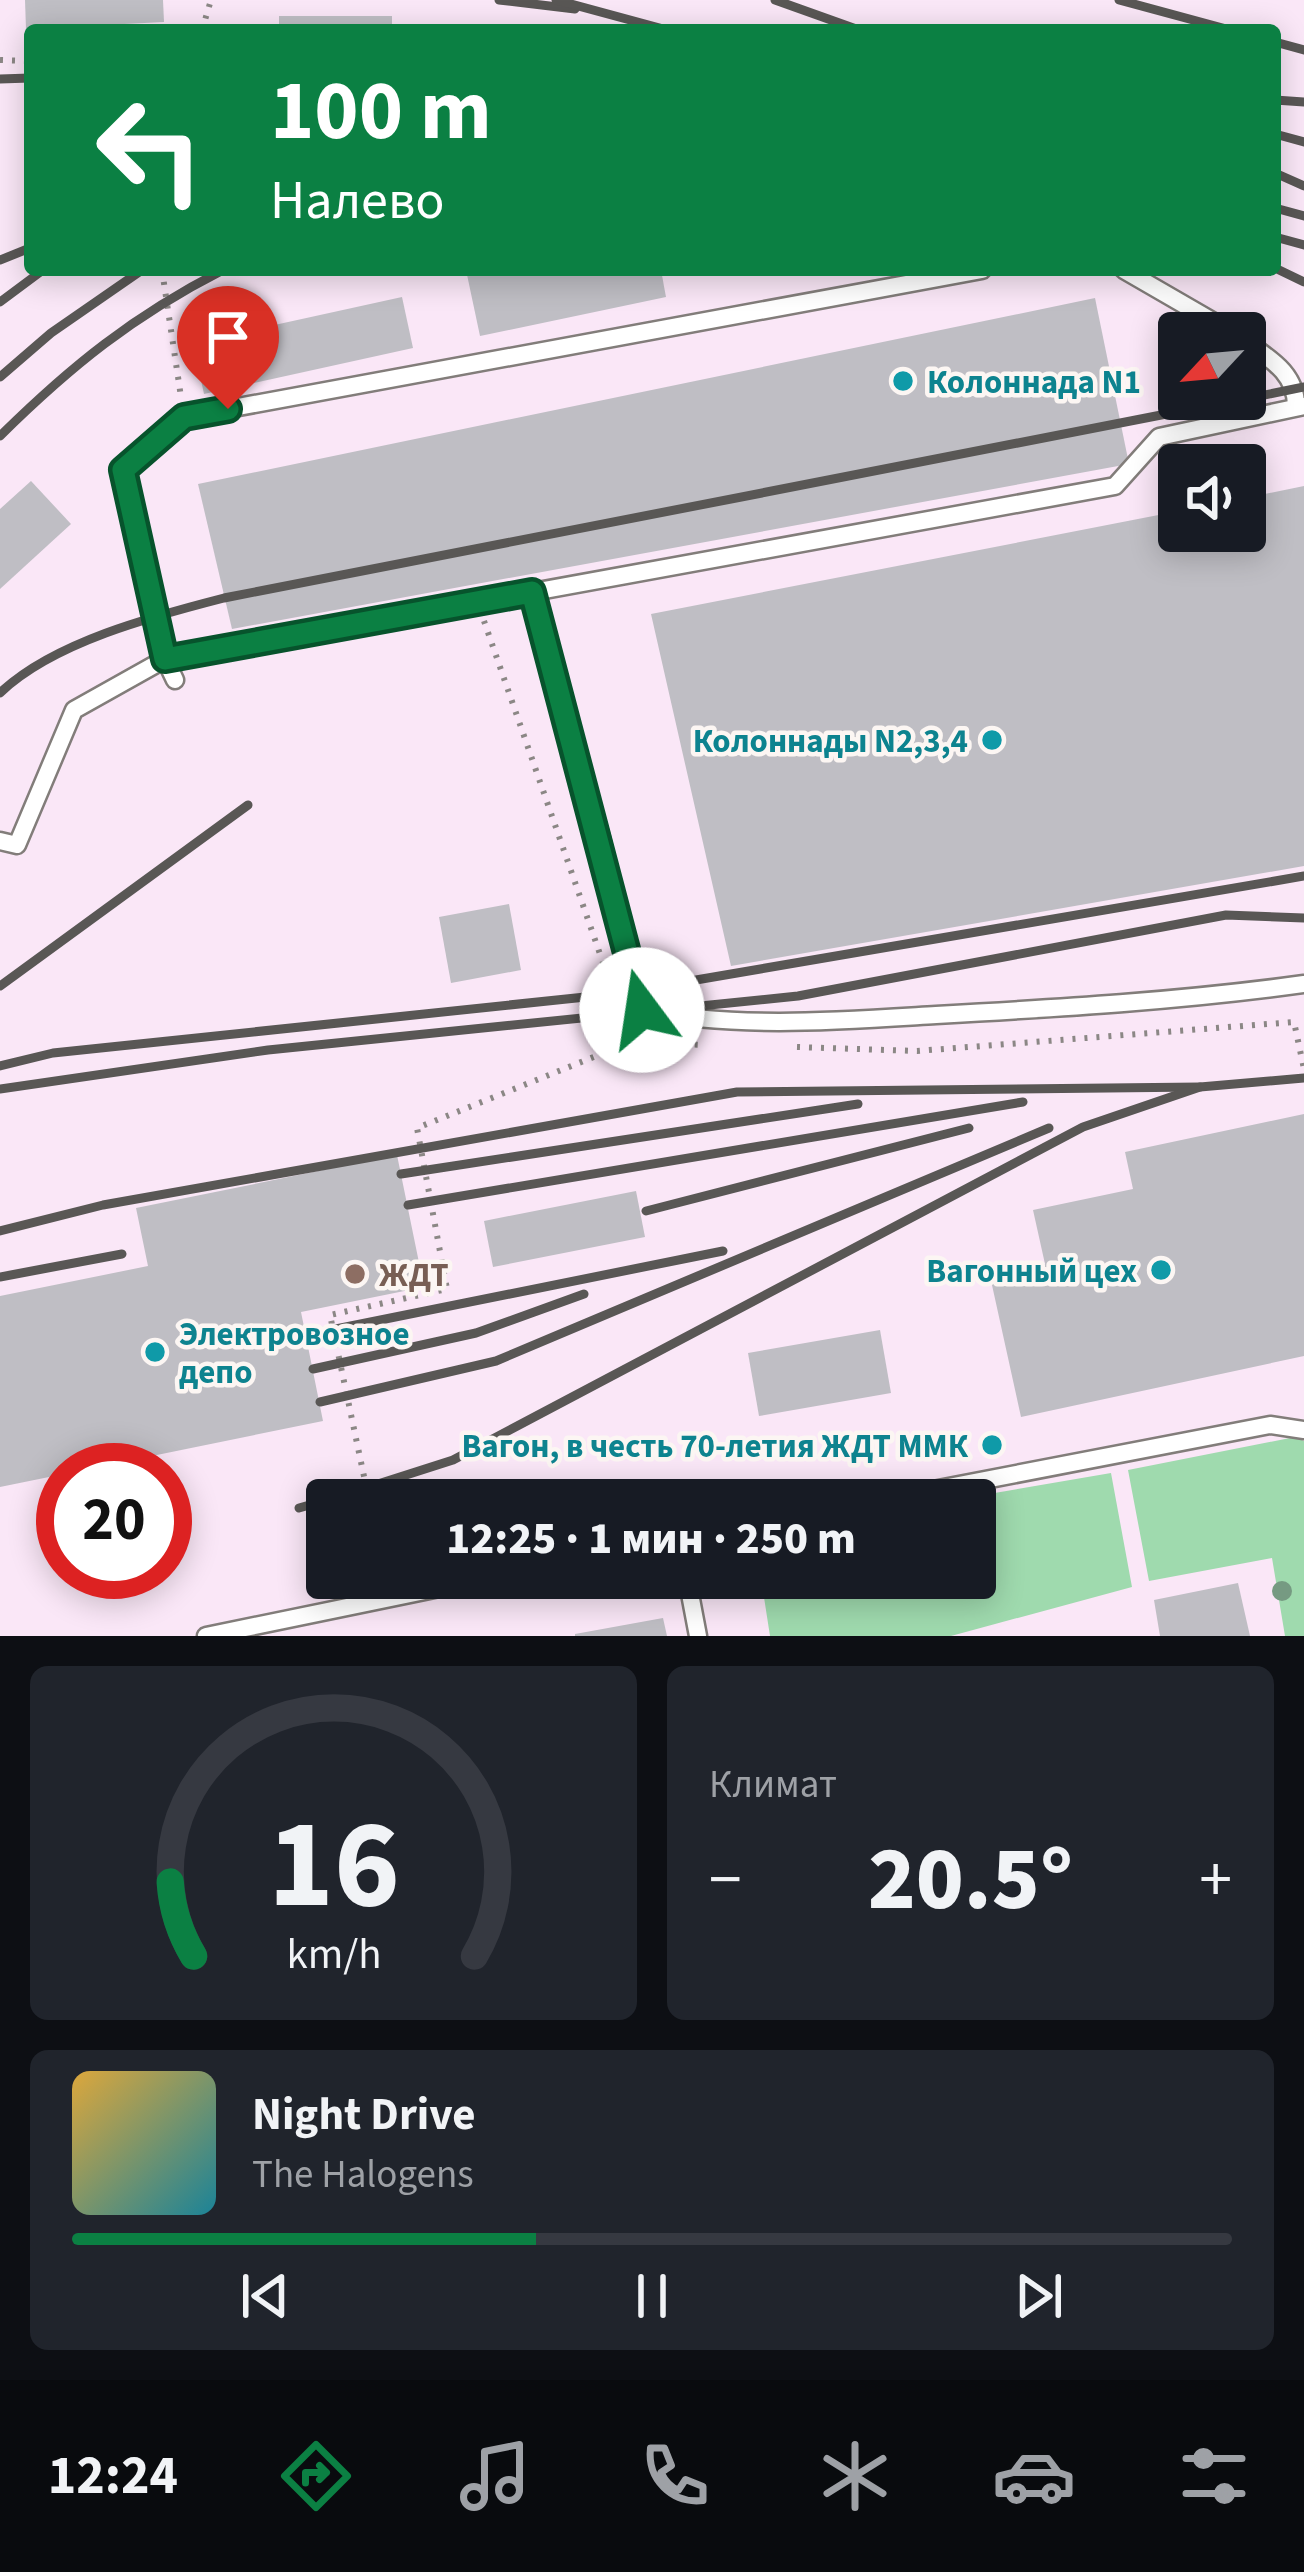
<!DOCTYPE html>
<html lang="ru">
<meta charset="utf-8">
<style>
:root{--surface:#171b24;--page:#20242c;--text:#f1f3f6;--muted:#9ea1a6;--line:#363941;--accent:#0b8043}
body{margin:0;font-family:"Source Sans 3",sans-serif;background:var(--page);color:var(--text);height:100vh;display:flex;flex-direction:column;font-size:45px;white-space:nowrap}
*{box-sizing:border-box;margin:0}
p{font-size:39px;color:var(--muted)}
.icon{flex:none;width:66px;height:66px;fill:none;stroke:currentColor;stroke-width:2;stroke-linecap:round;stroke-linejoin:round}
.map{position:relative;height:1636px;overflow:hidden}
.panel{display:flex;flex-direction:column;gap:30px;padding:30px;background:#0d0f14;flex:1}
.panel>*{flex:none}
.banner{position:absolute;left:24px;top:24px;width:1257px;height:252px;border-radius:12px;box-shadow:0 6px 30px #0003;background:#0b8043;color:#fff;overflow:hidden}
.needle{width:78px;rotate:244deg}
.fabs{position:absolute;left:1158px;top:312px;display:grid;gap:24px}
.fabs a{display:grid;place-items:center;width:108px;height:108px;border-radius:12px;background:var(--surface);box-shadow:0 6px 30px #0003;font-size:60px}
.speed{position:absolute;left:36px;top:1443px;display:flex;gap:24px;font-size:60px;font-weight:700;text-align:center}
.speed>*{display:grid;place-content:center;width:156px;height:156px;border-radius:50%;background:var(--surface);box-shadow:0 6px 30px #0003;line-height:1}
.speed .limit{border:18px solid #d22;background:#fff;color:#111}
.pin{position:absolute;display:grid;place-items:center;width:102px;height:102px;color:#fff;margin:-123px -51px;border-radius:50% 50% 50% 0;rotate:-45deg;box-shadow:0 0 12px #0007}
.pin .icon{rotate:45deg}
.me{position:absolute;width:132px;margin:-66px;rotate:346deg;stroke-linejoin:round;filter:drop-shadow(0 0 9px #0008)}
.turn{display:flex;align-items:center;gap:42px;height:252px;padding:0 48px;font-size:54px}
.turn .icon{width:156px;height:156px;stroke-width:2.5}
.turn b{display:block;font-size:84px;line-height:102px}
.big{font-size:90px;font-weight:800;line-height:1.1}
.panel .tile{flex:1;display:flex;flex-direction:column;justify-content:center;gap:18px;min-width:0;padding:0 42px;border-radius:18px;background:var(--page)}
.panel .dial{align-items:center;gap:0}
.dial svg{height:312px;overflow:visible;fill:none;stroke:var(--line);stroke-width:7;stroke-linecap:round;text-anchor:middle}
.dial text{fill:var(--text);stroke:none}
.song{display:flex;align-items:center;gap:36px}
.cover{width:144px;height:144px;border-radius:18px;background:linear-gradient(135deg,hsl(40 70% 55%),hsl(190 70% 35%))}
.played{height:12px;border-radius:6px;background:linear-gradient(90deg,var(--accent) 40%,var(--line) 40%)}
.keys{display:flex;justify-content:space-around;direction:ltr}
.heat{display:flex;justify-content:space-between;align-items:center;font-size:66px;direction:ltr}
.panel .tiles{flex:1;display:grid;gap:30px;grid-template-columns:1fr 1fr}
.tile:last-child{grid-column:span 2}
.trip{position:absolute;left:306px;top:1479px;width:690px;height:120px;border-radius:12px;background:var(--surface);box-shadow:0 6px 30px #0003;font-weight:800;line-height:120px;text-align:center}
.tab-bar{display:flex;height:192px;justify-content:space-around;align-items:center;background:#090b0e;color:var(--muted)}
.tab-bar .icon{width:84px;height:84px}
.tab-bar .current{color:var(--accent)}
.tab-bar b{font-size:54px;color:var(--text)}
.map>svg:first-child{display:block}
</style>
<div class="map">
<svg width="1304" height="1636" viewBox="0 0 1304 1636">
<rect width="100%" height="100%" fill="#fcf6f3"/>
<path fill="#fae7f7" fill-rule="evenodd" d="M0 0H1304V1636H0ZM30 30H1275V270H30ZM1179 333H1245V399H1179ZM1179 465H1245V531H1179ZM63 1470H165V1572H63ZM327 1500H975V1578H327Z"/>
<g fill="#9fdaae">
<path d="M1295 1437 1304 1441V1636H1285L1272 1558 1149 1581 1128 1470Z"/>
<path d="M1111 1473 1132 1587 951 1636H770L761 1578H975V1500H954Z"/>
</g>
<g fill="#bfbec4">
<path d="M25 0H163L164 22 26 29Z"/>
<rect x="279" y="16" width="113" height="14"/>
<path d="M466 270H661L666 297 480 336Z"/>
<path d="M402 297 413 348 204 394 193 343Z"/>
<path d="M1095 298 1129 464 232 629 198 484Z"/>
<path d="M31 481 71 524 0 589V509Z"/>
<path d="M1304 486V866L731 966 651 614 1179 511V531H1245V498Z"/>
<path d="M509 904 521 970 451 983 439 917Z"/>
<path d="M1304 1114V1356L1021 1417 990 1276 1045 1264 1033 1210 1133 1189 1125 1152Z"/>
<path d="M397 1155 424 1287 301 1312 323 1421 0 1487V1296L148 1266 136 1208Z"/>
<path d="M636 1191 645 1237 493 1267 484 1221Z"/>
<path d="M880 1330 891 1393 759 1416 748 1353Z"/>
<path d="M1238 1583 1250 1636H1160L1154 1600Z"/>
<path d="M663 1618 667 1636H575V1634Z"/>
</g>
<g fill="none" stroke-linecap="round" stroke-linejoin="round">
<g stroke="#827d7a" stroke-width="21">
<g id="lane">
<path d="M1124 270 1233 333"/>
<path d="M1245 341C1270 359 1296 373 1296 406"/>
<path d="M532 592 601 838 642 1010C739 1029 838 1021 936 1015 1060 1008 1181 1001 1304 984"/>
<path d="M175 680 165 659 123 470 184 417 982 270"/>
<path d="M0 841 17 845 74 710 165 659 1115 486 1159 437 1304 406"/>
<path d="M881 1500 1270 1425 1304 1430"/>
<path d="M687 1578 698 1636"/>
<path d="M206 1636 488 1578"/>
</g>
</g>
<g stroke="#8b8785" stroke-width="6" stroke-dasharray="3 9" stroke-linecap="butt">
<path d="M202 30 211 0"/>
<path d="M0 60 30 61"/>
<path d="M162 270 181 397"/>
<path d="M484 621 608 977"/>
<path d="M624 1023 631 1042 706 1045"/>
<path d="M797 1047 917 1051 1294 1022 1304 1069"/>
<path d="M369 1500 330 1315 447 1289 417 1128 631 1042"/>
</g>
<use href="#lane" stroke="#fff" stroke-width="16"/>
<g stroke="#595755" stroke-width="9">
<path d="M499 0 575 9"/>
<path d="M556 0 667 30"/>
<path d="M775 0 859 30"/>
<path d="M1119 0 1230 30"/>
<path d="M1275 42 1304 50"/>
<path d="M0 79 30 78"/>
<path d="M1275 100 1304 102"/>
<path d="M1275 134 1304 142"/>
<path d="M1275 173 1304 186"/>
<path d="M1275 208 1304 216"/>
<path d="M1275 237 1304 245"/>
<path d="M0 260 30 248"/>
<path d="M1275 268 1304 282"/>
<path d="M0 302 43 270"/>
<path d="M0 377 51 333 142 270"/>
<path d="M1245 399 1304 387"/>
<path d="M0 436C71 366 133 316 223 270"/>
<path d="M0 693C53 642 154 616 224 598L1243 399"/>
<path d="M0 986 248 805"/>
<path d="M0 1066 53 1053 614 994 1304 876"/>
<path d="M0 1089 268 1050 798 996 1226 915 1304 918"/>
<path d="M401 1174 858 1104"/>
<path d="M408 1205 1023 1102"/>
<path d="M646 1211 969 1128"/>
<path d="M0 1231 103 1205 737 1092 1200 1087"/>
<path d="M0 1277 122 1254"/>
<path d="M306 1335 723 1251"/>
<path d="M313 1369 476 1333 584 1294"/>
<path d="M320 1402 496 1361 1049 1128"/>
<path d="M328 1500 453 1460 1083 1127 1200 1087 1304 1078"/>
<path d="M299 1508 327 1500"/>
</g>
</g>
<circle fill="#769a82" cx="1282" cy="1591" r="10"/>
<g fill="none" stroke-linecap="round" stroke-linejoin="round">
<g stroke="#07532c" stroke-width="30">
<path id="route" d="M228 409 184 417 123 470 165 659 532 592 642 1010"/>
</g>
<use href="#route" stroke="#0b8043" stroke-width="21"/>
</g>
<g fill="#0f9aa8" stroke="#fcf6f3" stroke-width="4.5">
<circle cx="903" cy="381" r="12"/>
<circle cx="992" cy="740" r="12"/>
<circle cx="1161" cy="1270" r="12"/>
<circle cx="155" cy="1352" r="12"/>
<circle cx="992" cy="1445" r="12"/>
</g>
<circle fill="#8d6e63" stroke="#fcf6f3" stroke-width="4.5" cx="355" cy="1274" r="12"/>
<g text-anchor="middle" stroke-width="9" stroke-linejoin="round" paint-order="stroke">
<g font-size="33" font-weight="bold" fill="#0d838f" stroke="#fcf6f3" text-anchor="end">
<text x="927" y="393" text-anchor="start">Колоннада N1</text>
<text x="968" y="752">Колоннады N2,3,4</text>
<text x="1137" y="1282">Вагонный цех</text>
<text x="179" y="1345" text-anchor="start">Электровозное<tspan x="179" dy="38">депо</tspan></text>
<text x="968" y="1457">Вагон, в честь 70-летия ЖДТ ММК</text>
</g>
<g font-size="33" font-weight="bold" fill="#785e54" stroke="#fcf6f3" text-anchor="start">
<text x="379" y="1286">ЖДТ</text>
</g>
</g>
</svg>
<div class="fabs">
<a><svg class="needle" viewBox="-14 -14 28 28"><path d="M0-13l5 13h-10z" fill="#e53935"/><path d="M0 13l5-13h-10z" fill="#9ea1a6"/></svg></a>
<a><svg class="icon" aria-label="sound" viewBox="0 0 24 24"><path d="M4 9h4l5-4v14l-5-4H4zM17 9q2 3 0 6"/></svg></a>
</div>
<div class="speed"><div class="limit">20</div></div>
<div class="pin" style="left:228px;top:409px;background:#d93025"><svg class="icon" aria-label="arrive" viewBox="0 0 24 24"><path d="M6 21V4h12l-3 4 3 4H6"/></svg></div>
<svg class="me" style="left:642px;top:1010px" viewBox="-20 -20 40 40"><circle r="19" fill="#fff"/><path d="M0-13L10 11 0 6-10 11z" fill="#0b8043"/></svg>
<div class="trip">12:25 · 1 мин · 250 m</div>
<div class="banner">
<div class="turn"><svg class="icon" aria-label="left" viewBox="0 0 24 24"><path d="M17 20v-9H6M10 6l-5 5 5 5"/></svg><div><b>100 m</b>Налево</div></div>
</div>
</div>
<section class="panel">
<div class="tiles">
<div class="tile dial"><svg viewBox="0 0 100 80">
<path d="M14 69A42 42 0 1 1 86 69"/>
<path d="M14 69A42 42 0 0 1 8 50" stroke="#0b8043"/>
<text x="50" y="56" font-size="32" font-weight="700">16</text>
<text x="50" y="72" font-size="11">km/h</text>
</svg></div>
<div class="tile"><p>Климат</p>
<div class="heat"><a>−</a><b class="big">20.5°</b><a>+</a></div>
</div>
<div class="tile">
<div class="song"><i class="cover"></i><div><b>Night Drive</b><p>The Halogens</p></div></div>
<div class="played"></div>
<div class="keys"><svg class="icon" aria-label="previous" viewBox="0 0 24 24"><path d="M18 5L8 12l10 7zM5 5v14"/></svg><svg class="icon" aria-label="pause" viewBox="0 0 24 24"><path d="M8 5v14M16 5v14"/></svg><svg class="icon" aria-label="next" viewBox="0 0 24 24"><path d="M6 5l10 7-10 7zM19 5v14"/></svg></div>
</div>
</div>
</section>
<nav class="tab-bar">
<b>12:24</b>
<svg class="icon current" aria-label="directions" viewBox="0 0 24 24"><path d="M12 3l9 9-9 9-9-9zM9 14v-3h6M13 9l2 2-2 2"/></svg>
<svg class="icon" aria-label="music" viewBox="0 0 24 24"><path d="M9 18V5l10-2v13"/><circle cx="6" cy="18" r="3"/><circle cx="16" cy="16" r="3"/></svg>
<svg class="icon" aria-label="phone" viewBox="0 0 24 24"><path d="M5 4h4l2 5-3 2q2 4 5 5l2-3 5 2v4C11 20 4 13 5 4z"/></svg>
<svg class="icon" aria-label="climate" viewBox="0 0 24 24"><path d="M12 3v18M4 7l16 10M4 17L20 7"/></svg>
<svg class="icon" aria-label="car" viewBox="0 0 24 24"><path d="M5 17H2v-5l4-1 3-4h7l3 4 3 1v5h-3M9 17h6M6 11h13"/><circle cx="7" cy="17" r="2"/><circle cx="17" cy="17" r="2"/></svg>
<svg class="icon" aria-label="filters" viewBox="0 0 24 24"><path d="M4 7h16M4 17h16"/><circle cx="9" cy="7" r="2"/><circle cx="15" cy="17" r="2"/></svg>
</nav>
